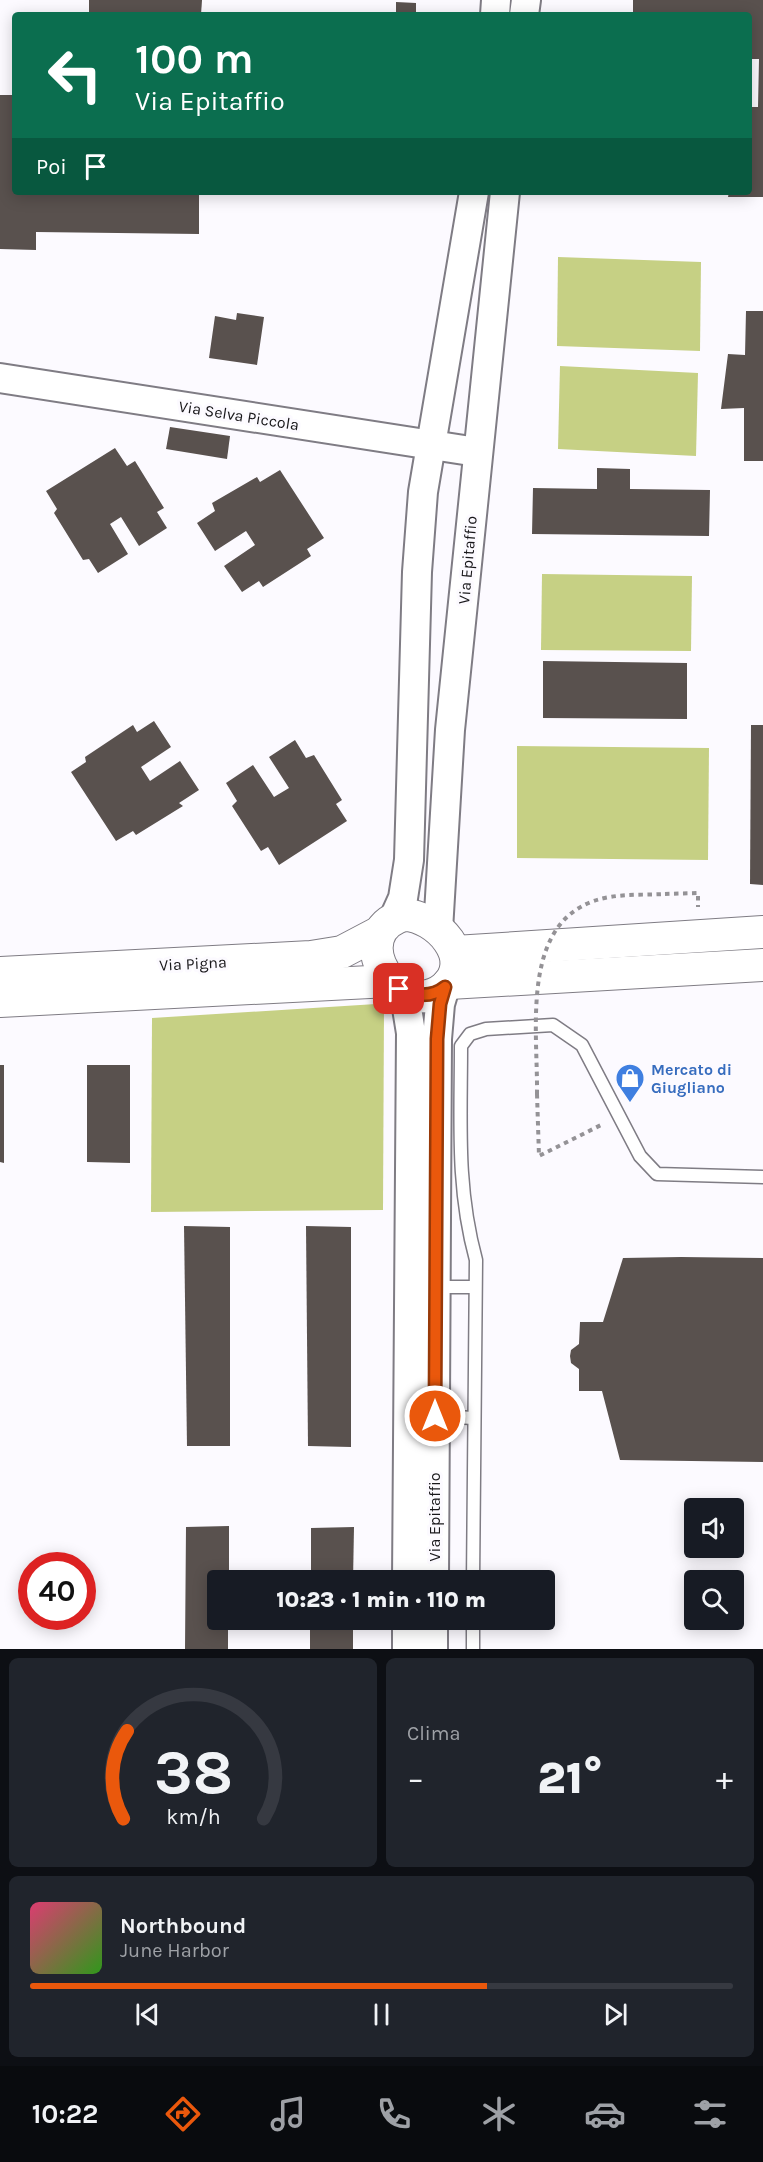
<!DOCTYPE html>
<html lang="it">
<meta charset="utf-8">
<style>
:root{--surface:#171b24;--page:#20242c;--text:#f1f3f6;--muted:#9ea1a6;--line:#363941;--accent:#ea580c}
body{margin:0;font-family:Karla,sans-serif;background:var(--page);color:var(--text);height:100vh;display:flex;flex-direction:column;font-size:22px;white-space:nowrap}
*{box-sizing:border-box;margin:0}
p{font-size:20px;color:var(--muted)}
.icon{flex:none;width:33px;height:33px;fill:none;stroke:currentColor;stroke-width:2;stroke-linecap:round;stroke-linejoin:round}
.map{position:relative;height:1649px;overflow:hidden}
.sheet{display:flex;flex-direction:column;gap:9px;padding:9px;background:#0d0f14;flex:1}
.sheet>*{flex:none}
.hud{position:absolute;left:12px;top:12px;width:740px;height:183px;border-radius:6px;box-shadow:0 3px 15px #0003;background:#0b6e4f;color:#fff;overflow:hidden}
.controls{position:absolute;left:684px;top:1498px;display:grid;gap:12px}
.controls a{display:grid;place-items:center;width:60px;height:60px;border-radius:6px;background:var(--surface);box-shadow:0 3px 15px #0003;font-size:30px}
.speed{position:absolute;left:18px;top:1552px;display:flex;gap:12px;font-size:30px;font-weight:700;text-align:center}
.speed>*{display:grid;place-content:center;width:78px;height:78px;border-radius:50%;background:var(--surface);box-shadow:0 3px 15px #0003;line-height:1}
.speed .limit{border:9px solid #d22;background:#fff;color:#111}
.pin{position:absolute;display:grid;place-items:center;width:51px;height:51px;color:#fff;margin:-26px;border-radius:12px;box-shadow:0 3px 9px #0006}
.me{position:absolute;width:66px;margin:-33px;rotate:0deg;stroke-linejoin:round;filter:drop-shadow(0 0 4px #0008)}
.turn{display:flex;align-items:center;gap:21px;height:126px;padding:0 24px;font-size:27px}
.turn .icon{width:78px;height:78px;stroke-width:2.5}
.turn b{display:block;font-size:42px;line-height:51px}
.then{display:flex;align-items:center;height:57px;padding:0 24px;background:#0003;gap:12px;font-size:22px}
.big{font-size:45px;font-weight:800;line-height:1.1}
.sheet .widget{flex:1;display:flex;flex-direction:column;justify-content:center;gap:9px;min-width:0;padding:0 21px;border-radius:9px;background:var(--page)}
.sheet .dial{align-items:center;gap:0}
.dial svg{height:156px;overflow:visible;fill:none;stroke:var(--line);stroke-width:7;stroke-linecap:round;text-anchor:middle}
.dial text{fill:var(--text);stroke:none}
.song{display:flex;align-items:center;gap:18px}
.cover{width:72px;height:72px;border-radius:9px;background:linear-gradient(135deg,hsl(340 70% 55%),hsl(110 70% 35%))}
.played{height:6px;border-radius:3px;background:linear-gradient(90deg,var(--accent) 65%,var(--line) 65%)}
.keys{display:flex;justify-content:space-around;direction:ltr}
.heat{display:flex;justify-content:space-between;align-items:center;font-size:33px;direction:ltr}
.sheet .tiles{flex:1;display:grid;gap:9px;grid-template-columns:1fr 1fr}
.widget:last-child{grid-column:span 2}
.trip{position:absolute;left:207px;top:1570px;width:348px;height:60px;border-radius:6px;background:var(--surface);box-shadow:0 3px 15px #0003;font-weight:800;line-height:60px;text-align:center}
.dock{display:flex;height:96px;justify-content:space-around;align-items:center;background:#090b0e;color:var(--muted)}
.dock .icon{width:42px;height:42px}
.dock .on{color:var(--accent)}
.dock b{font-size:27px;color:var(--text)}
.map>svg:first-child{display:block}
</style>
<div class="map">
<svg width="763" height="1649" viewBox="0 0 763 1649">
<rect width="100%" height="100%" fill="#fcfaff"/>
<g fill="#c6d084">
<path d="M558 257 701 262 700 351 557 346Z"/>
<path d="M560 366 698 373 696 456 558 449Z"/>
<path d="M542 574 692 576 691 651 541 650Z"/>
<path d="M517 746 709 748 708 860 517 858Z"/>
<path d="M376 1004 384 1009 383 1210 151 1212 152 1018Z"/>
</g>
<g fill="#59514e">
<path d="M89 0H202L201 15H89Z"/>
<path d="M633 0H763V197H728L729 192H748V107H758L759 59H748V15H633Z"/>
<path d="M396 2 416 3V15H396Z"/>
<path d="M0 95H15V192H199V234L36 232V250L0 249Z"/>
<path d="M746 311H763V461H744V408L721 409 728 354 745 355Z"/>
<path d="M237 313 264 317 257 365 209 358 215 316 236 320Z"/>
<path d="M170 427 230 436 227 459 166 449Z"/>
<path d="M115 448 127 466 135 461 164 508 157 512 167 528 139 546 121 517 110 524 128 554 98 573 89 559 83 560 54 513 57 509 46 491Z"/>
<path d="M597 468 630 469V489L710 490 709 536 532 534 533 488 597 489Z"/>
<path d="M280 470 324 538 307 549 311 556 263 587 259 581 242 592 224 566 255 545 246 531 215 551 197 523 215 511 212 503 257 477 260 482Z"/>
<path d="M543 661 687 663V719L543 718Z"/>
<path d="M154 721 171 747 141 767 150 781 180 761 199 790 179 803 183 806 136 835 133 831 116 841 71 772 86 762 85 757 133 725 137 732Z"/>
<path d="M751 725H763V885L750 884Z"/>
<path d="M295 740 306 758 314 755 342 800 336 804 347 821 279 865 268 847 261 851 232 806 237 801 226 783 253 765 274 797 289 788 269 757Z"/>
<path d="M0 1065H4V1163L0 1162Z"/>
<path d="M87 1065H130V1163L87 1162Z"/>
<path d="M184 1226 230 1227V1446H187Z"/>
<path d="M306 1226 351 1227V1447L308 1446Z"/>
<path d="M681 1257 763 1258V1462L620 1460 602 1391H579V1369L571 1363 570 1356 571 1350 579 1344 580 1322H603L623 1258Z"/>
<path d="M229 1526V1581H218V1620H228V1649H185L186 1527Z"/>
<path d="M354 1527 353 1581H311V1528Z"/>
<rect x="310" y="1620" width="43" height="29"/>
</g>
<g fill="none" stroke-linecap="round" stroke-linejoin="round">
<g stroke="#7f7c84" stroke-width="15">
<g id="service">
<path d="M435 1287H475"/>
<path d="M435 1416 474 1418"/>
<path d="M473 1581 476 1260C456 1187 461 1121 461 1046L470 1034 486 1029 553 1025 582 1045 640 1156 657 1174 763 1177"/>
<path d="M473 1649V1620"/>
</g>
</g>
<g stroke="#7f7c84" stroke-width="32">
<g id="tertiary">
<path d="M495 15 496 0"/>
<path d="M524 15 526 0"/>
<path d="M0 378 477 452"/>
<path d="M394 918 403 898 409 860 417 572 423 492 474 192"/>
<path d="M438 930 450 730 505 192"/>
<path d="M399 989 406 1002 411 1033 407 1581"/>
<path d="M434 1581 437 1039 440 1004 445 987"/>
<path d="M407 1649V1620"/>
<path d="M433 1649V1620"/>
</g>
</g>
<g stroke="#7f7c84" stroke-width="34">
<g id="secondary">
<path d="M404 915C436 915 478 960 444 988 399 1024 342 933 404 915Z"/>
<path d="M455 952 763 932"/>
<path d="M0 973 311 957 342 952 380 932"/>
<path d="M449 983 763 965"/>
<path d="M0 1001 389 981"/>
</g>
</g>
<g stroke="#949296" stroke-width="4" stroke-dasharray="4.5 4.5" stroke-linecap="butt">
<path d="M665 894 698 893V907"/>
<path d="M537 1094 539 1156 601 1125"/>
</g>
<use href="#service" stroke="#fff" stroke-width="12"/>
<use href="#tertiary" stroke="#fff" stroke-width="28"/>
<use href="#secondary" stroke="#fff" stroke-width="32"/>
<path stroke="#949296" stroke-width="4" stroke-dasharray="4.5 4.5" stroke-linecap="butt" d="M537 1094C538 1027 518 912 610 897 627 894 647 895 665 894"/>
</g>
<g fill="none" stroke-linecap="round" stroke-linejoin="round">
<g stroke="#983908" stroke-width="15">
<path id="route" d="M399 989C414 996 432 998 445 987L440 1004 437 1039 435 1416"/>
</g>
<use href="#route" stroke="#ea580c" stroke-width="10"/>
</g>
<defs>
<g id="shop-pin" transform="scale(1.5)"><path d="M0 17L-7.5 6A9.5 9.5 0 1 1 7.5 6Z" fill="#3f7fe0" stroke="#fcfaff"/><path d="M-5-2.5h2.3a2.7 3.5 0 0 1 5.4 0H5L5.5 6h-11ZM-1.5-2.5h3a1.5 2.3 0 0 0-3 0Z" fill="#fff"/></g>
</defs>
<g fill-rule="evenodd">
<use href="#shop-pin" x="630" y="1078"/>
</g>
<g text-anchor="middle" stroke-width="6" stroke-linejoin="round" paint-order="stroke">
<g font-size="16" fill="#18171a" stroke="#fcfaff">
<text transform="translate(239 415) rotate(9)" y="6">Via Selva Piccola</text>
<text transform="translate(467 560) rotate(-85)" y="6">Via Epitaffio</text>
<text transform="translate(193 963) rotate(-3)" y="6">Via Pigna</text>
<text transform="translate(434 1517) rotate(-90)" y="6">Via Epitaffio</text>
</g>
<g font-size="16" font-weight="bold" fill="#366cbe" stroke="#fcfaff" text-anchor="start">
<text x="651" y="1075">Mercato di<tspan x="651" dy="18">Giugliano</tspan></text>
</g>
</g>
</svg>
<div class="controls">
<a><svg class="icon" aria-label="sound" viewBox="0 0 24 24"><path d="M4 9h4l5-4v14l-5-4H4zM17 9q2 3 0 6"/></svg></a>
<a><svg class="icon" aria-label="search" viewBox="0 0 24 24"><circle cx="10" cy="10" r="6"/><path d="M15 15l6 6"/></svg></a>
</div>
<div class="speed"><div class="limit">40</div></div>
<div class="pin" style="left:399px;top:989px;background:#d93025"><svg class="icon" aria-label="arrive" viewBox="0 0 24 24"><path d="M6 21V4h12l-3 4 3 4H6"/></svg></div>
<svg class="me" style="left:435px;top:1416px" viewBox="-20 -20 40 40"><circle r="17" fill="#ea580c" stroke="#fff" stroke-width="3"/><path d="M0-11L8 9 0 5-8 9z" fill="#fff"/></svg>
<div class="trip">10:23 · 1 min · 110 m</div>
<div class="hud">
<div class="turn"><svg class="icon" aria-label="left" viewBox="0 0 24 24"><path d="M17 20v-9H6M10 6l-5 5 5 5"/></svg><div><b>100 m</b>Via Epitaffio</div></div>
<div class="then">Poi<svg class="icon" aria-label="arrive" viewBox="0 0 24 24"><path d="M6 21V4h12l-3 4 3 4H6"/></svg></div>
</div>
</div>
<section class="sheet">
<div class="tiles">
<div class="widget dial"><svg viewBox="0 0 100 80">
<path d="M14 69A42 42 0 1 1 86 69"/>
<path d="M14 69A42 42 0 0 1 16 24" stroke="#ea580c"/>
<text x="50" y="56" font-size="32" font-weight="700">38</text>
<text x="50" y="72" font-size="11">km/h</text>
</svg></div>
<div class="widget"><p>Clima</p>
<div class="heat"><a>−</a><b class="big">21°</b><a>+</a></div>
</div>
<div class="widget">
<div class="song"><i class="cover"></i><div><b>Northbound</b><p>June Harbor</p></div></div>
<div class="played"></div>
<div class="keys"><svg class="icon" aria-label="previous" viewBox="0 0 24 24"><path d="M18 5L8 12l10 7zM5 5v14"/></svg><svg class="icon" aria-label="pause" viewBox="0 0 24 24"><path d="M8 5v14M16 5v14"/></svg><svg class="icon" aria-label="next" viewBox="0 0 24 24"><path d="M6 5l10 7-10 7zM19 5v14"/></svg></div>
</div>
</div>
</section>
<nav class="dock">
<b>10:22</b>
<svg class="icon on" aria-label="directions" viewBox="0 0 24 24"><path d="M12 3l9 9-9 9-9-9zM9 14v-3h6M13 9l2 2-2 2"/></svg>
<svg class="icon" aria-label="music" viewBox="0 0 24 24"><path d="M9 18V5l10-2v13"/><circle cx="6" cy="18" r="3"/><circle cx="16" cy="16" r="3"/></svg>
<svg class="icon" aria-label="phone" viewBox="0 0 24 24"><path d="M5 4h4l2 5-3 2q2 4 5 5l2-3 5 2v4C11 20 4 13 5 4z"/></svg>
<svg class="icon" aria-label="climate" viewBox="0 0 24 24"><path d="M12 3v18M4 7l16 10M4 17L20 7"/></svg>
<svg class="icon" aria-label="car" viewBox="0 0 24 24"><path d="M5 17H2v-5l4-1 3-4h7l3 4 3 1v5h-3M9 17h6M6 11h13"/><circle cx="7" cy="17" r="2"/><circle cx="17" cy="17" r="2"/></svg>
<svg class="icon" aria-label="filters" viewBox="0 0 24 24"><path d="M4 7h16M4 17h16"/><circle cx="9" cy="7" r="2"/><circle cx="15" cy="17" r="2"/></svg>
</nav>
